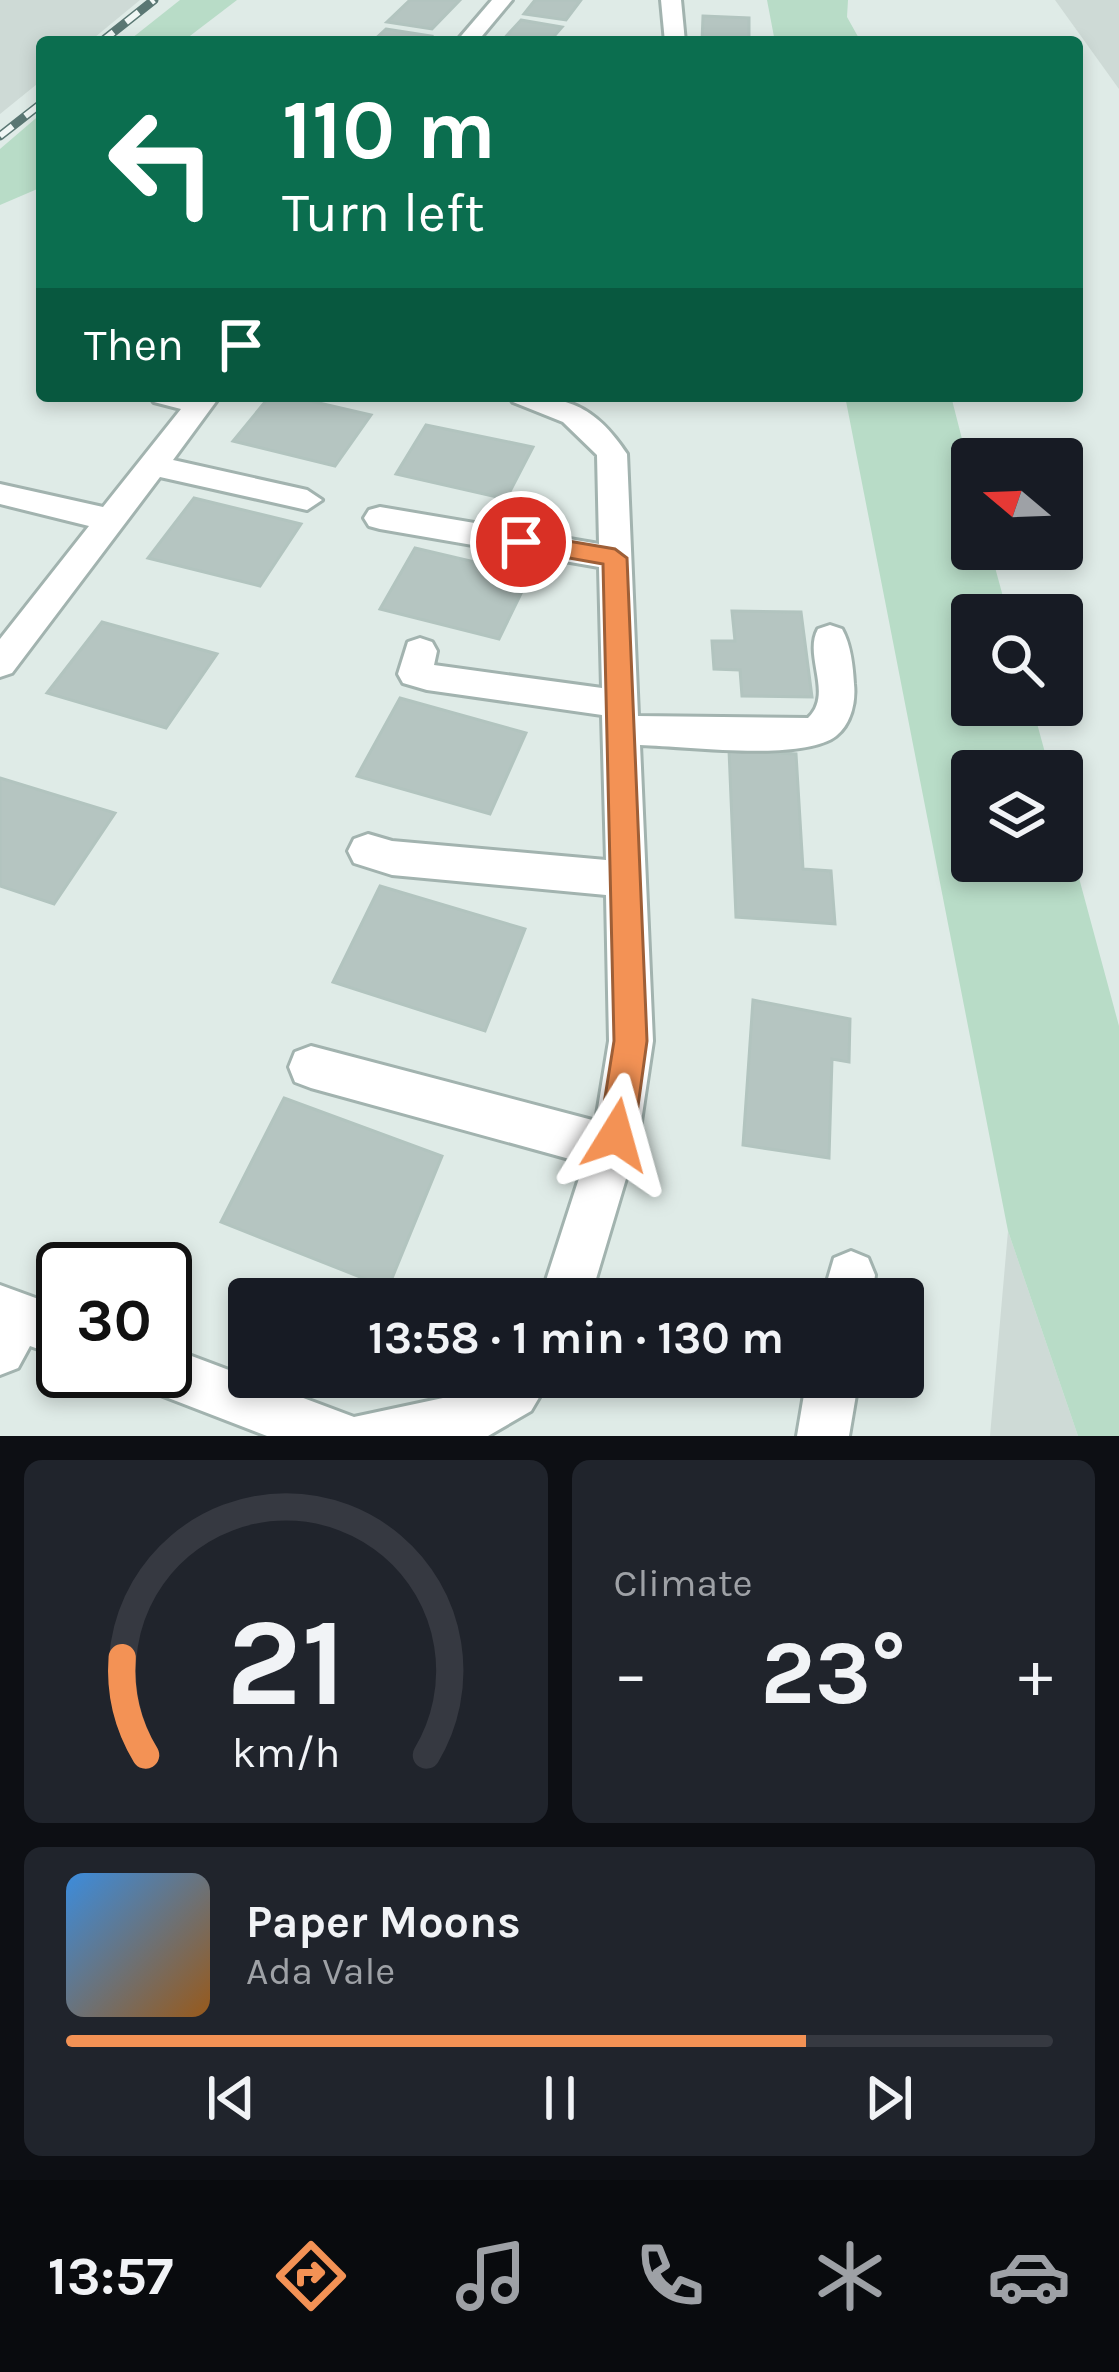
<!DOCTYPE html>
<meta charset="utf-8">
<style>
:root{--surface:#171b24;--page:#20242c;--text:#f1f3f6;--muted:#9ea1a6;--line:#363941;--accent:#f39255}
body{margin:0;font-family:Karla,sans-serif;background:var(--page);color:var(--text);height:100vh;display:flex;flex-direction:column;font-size:45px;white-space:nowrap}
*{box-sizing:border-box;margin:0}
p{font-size:39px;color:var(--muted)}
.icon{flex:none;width:66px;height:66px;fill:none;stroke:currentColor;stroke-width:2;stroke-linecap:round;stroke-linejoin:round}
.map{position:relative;height:1436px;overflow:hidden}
.side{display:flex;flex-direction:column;gap:24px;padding:24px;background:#0d0f14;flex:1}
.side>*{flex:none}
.guide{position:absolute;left:36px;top:36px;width:1047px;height:366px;border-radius:12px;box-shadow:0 6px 18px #0003;background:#0b6e4f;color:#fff;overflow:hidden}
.needle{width:78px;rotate:289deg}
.buttons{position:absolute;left:951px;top:438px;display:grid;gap:24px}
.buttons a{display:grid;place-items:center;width:132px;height:132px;border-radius:12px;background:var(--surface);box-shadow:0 6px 18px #0003;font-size:60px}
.speed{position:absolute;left:36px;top:1242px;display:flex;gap:24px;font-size:60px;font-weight:700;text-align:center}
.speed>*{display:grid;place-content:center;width:156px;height:156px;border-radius:50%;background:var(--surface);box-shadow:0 6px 18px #0003;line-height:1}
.speed .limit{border:6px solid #111;border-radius:18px;background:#fff;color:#111}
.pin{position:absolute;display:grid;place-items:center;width:102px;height:102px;color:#fff;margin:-51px;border:6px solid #fff;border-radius:50%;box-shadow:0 3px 12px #0007}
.me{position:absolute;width:132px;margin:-66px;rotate:8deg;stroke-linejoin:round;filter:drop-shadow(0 0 9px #0008)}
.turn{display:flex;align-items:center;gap:42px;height:252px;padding:0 48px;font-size:54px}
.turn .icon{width:156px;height:156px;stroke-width:2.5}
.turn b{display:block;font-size:84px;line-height:102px}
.then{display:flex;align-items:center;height:114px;padding:0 48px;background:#0003;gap:24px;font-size:45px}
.big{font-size:90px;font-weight:700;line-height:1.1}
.side .tile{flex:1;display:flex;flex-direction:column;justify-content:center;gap:18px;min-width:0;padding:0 42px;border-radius:18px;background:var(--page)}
.side .dial{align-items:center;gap:0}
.dial svg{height:312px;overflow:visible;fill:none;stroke:var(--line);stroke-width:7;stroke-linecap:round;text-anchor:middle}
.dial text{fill:var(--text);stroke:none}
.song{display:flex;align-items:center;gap:36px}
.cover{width:144px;height:144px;border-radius:18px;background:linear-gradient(135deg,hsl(210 70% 55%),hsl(30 70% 35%))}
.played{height:12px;border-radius:6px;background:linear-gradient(90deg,var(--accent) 75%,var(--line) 75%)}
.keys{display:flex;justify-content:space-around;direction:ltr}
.heat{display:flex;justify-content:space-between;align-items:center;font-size:66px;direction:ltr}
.side .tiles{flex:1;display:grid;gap:24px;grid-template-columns:1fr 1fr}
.tile:last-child{grid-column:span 2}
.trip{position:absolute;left:228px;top:1278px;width:696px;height:120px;border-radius:12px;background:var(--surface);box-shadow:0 6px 18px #0003;font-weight:700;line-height:120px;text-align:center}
.tabs{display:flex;height:192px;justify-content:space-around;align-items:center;background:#090b0e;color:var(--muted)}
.tabs .icon{width:84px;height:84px}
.tabs .on{color:var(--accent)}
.tabs b{font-size:54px;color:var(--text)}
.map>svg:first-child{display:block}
</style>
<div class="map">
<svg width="1119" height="1436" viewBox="0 0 1119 1436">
<rect width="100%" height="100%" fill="#dfebe7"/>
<g fill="#cedad6">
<path d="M0 0H140L89 42H42V80L0 114Z"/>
<path d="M1055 0H1119V89Z"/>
<path d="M1008 1231 1078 1436H990Z"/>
</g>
<g fill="#b8dcc7">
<path d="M180 0H237L182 42H127Z"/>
<path d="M767 0H848L847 17 861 42H775Z"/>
<path d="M42 113V187L0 205V149Z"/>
<path d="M845 396H951L972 478V549H990L1008 615H972V705H1032L1050 771H972V861H1062V815L1119 1026V1436H1078L1008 1231Z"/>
</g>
<g fill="#b5c5c1" stroke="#b2c4bf" stroke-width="3">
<path d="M410 0H460L432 29 387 22Z"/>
<path d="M535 0H581L566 20 524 14Z"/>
<path d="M703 16 749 18V42H702Z"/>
<path d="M521 20 562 27 549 42H501Z"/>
<path d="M386 29 431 36 425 42H372Z"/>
<path d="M270 396H289L371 415 335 466 233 441Z"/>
<path d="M426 425 533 447 506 499 396 474Z"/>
<path d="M194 498 301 524 260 586 148 558Z"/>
<path d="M415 548 530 575 499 639 380 609Z"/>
<path d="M732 611 801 612 812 697 742 696 740 670 714 669 712 641H735Z"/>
<path d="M102 622 217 654 166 728 47 693Z"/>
<path d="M400 698 526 733 490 814 357 776Z"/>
<path d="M729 750 796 754 803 869 831 871 835 924 736 917Z"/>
<path d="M0 778 115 813 54 904 0 886Z"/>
<path d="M380 886 525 929 485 1031 333 982Z"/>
<path d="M753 1000 850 1019 849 1062 832 1059 829 1158 743 1145Z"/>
<path d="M284 1098 442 1156 388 1288 221 1222Z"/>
</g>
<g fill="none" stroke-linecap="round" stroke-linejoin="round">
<g stroke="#a2b3af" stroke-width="6">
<g id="minor">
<path d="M492 0H512L477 42H456Z"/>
<path d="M661 0H681L685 42H665Z"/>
<path d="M150 396H220L173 460 307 490 322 500 307 510 160 477 12 673 0 677V639L89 526 0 504V484L103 507 181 409 154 402Z"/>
<path d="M509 396C566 396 594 404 627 454L638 716 808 718C834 694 803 656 818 629L830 625 842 629C851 645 853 666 854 684 856 702 851 724 836 736 803 762 684 746 640 745L653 1041 639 1135 590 1299H540L584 1163 311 1088 295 1082 289 1067 295 1052 311 1046 596 1121 609 1041 606 895 392 875 354 863 348 851 354 839 368 834 392 841 606 860 602 715 427 690 403 683 398 674 408 642 420 638 432 642 437 651 434 665 602 688 599 567 380 529 369 526 364 518 369 510 380 507 599 544 597 455 563 422 513 402Z"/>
<path d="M851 1251 868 1258 875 1275 872 1299H822L834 1258Z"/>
<path d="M0 1285 63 1308V1358L30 1346 18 1368 0 1375Z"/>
<path d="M165 1346 354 1417 457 1395 491 1377H551L531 1411 488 1436H267L145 1389 137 1371H165Z"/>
<path d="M807 1377H859L849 1436H797Z"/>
</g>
</g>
<use href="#minor" fill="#fff" fill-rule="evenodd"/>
<g stroke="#5a7773" stroke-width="9">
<g id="rail">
<path d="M101 42 154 0"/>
<path d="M0 136 42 103"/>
</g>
</g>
<use href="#rail" stroke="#f0f7f5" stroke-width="6" stroke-dasharray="16" stroke-linecap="butt"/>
</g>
<path fill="#f39255" stroke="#9e5f37" stroke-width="3" d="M521 533 615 549 627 558 647 1041 634 1135 629 1147 616 1152 604 1147 599 1135 614 1041 603 564 513 548V536Z"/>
</svg>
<div class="buttons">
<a><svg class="needle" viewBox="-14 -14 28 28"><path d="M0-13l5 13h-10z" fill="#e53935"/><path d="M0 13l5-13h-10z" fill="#9ea1a6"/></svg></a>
<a><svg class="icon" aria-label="search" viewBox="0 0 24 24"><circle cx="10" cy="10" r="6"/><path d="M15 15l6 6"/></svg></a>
<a><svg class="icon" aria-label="layers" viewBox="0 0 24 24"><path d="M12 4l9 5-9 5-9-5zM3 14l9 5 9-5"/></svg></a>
</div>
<div class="speed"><div class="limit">30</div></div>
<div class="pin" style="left:521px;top:542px;background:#d93025"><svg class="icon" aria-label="arrive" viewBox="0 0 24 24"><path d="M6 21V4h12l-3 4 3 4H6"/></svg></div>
<svg class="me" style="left:616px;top:1135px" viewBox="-20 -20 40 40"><path d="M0-17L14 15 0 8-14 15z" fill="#f39255" stroke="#fff" stroke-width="4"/></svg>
<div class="trip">13:58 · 1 min · 130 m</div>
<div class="guide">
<div class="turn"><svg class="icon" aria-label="left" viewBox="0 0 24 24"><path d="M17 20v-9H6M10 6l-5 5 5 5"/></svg><div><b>110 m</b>Turn left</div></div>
<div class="then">Then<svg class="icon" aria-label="arrive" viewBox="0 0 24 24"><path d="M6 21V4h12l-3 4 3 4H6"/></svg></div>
</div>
</div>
<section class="side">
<div class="tiles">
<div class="tile dial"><svg viewBox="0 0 100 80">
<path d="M14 69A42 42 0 1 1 86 69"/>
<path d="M14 69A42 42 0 0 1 8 44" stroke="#f39255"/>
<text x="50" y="56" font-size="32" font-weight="700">21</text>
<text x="50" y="72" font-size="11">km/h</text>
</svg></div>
<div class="tile"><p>Climate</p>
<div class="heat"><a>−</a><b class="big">23°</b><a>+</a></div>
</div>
<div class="tile">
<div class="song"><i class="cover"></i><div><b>Paper Moons</b><p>Ada Vale</p></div></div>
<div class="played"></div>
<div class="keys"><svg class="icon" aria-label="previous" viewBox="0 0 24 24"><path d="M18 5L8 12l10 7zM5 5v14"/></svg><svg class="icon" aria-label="pause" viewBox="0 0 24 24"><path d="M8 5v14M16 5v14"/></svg><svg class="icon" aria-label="next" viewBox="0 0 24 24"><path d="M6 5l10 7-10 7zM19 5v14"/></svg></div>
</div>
</div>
</section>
<nav class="tabs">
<b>13:57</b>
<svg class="icon on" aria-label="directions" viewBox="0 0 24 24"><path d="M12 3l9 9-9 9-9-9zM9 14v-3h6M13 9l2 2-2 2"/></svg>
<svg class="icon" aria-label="music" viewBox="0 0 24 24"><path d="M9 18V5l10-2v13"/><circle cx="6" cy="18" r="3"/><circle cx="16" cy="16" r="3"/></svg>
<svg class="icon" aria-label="phone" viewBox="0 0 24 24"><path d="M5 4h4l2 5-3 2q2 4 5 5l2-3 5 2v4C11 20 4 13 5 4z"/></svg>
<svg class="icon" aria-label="climate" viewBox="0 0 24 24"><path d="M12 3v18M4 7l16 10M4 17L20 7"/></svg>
<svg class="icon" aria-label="car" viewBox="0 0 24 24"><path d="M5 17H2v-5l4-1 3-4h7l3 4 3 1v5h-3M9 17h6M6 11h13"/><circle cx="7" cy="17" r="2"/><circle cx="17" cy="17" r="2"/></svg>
</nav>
